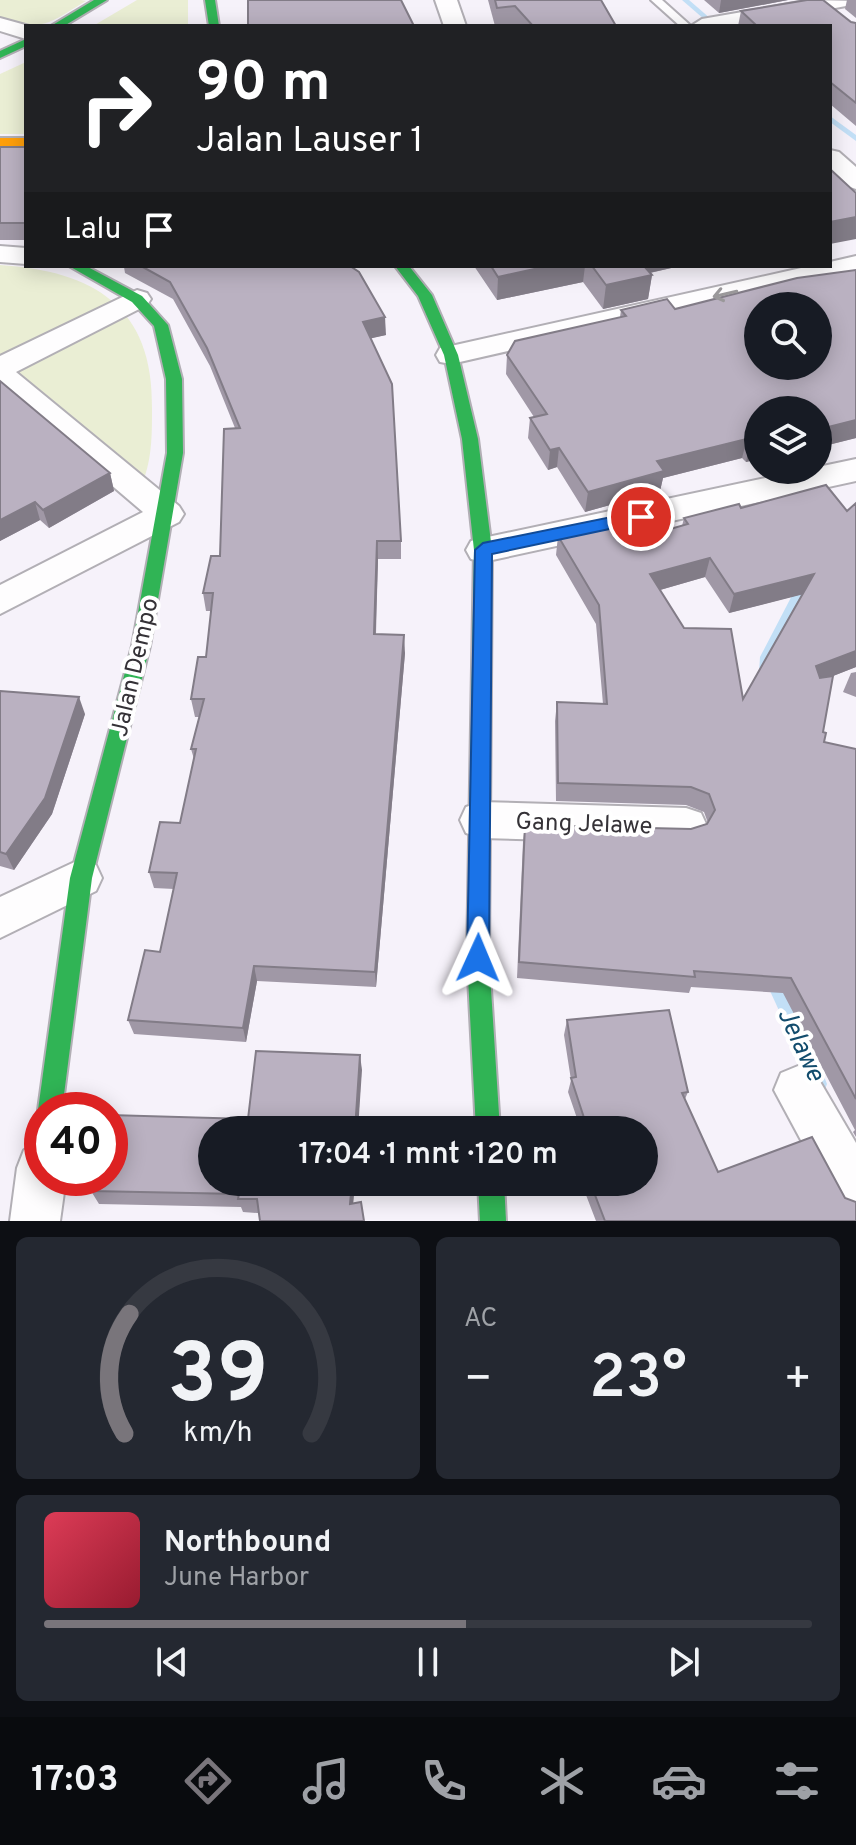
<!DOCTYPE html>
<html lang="id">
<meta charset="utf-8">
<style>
:root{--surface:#171b24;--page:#242831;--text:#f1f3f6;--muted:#9ea1a6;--line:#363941;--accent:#79757b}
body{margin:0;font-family:Overpass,sans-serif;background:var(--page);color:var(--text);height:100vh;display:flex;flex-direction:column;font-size:30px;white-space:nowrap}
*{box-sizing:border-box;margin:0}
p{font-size:26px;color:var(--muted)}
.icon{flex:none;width:44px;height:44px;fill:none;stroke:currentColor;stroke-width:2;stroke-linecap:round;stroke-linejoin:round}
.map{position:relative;height:1221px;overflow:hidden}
.panel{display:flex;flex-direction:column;gap:16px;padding:16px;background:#0d0f14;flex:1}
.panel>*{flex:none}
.hud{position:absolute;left:24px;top:24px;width:808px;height:244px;border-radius:0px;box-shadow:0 4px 20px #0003;background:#202124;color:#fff;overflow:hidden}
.buttons{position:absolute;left:744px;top:292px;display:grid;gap:16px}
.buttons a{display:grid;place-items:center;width:88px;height:88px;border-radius:50%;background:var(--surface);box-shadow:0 4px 20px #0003;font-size:40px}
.speed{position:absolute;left:24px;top:1092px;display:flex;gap:16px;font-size:40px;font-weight:700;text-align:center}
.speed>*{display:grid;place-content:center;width:104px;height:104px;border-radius:50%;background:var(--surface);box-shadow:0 4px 20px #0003;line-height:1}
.speed .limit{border:12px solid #d22;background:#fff;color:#111}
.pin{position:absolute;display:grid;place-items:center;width:68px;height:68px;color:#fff;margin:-34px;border:4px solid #fff;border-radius:50%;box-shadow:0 2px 8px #0007}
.me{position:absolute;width:88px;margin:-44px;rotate:1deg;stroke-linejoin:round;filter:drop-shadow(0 0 6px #0008)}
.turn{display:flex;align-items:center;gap:28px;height:168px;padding:0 40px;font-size:36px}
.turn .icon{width:104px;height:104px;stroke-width:2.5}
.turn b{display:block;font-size:56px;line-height:68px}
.then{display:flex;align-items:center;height:76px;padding:0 40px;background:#0003;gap:16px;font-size:30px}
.big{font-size:60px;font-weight:600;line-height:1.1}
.panel .widget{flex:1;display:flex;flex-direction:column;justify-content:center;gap:12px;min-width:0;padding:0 28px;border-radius:12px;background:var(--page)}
.panel .dial{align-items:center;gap:0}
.dial svg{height:208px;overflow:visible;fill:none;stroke:var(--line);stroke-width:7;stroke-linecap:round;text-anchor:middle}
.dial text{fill:var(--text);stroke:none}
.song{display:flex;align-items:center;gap:24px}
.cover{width:96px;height:96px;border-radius:12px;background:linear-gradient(135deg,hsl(350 70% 55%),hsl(350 70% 35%))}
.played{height:8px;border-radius:4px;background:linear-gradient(90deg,var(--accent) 55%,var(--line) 55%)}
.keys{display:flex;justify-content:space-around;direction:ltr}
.heat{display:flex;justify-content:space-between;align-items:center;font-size:44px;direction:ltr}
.panel .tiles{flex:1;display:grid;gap:16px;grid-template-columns:1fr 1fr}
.widget:last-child{grid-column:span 2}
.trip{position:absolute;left:198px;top:1116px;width:460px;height:80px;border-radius:40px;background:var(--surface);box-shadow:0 4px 20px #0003;font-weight:600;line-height:80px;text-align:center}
.menu{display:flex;height:128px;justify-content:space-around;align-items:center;background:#090b0e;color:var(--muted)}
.menu .icon{width:56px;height:56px}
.menu .selected{color:var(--accent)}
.menu b{font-size:36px;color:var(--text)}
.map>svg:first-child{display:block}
</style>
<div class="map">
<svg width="856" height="1221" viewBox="0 0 856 1221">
<rect width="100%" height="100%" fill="#f6f2fa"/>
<g fill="#eaeed4">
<path d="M0 0H81L86 1C46 25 47 29 0 22Z"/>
<path d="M137 0H188V26H93Z"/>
<path d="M26 62V134H0V74Z"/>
<path d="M0 265C94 271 154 307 152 409 152 433 152 454 145 476L0 357Z"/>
</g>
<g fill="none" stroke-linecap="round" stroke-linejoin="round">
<g fill="#c2dff6" fill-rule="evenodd">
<path d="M682 0H689L719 26H712Z"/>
<path d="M830 116 856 135V141L830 122Z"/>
<path d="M804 578 809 582 772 657 769 675H761L759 672 760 657 799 582Z"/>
<path d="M772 973 777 975 825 1079 827 1084 825 1089 820 1091 815 1089 765 980 767 975Z"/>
</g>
<g stroke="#b2afb5" stroke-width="4">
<path id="lane" d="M651 0H662L691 26H680Z"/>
</g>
<g stroke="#b2afb5" stroke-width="4">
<g id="street">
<path d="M435 0H457L466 26H444Z"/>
<path d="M811 0 856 1 846 6 738 26H691L702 19Z"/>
<path d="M0 18 29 26H26V39L0 31Z"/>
<path d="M830 150 839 152 856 167V189L847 186 830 171Z"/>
<path d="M0 246 26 248V264L0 262Z"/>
<path d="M856 256V272L451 364 440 362 436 355 440 348 451 346 810 266H830V262Z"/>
<path d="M137 290 147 293 151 299 147 305 16 372 179 506 184 514 179 522 0 614V585L143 512 0 390V356Z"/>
<path d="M856 459V481L483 562 471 559 466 550 471 541 483 538 803 470H818V467Z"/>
<path d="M481 802 686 808 701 813 707 826 701 839 686 844 481 838 466 833 460 820 466 807Z"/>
<path d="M81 859 96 865 102 878 96 891 0 938V897Z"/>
<path d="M798 1066 815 1073 856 1143V1216L838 1209 774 1090 781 1073Z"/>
<path d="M42 1143V1178H66L60 1221H10L17 1168 24 1150Z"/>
</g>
</g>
<g stroke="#b2afb5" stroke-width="4">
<g id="fast">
<path d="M94 0H107L64 26H51Z"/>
<path d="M205 0H215L219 26H209Z"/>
<path d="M26 39V46L0 58V51Z"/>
<path d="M69 266H86L142 296 168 325 182 379 183 453 150 646 92 878 62 1110H42V1119L38 1110 70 878 132 646 167 453 166 379 154 326 132 302Z"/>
<path d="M395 266H409L432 295 458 355 478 439 492 550 489 958 500 1130H476L467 958 474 550 462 439 444 355 418 296Z"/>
<path d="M478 1182H504L506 1221H480Z"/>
</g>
</g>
<g stroke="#b2afb5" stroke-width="4">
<rect id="slow" x="0" y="138" width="26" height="8"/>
</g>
<use href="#lane" fill="#fefdfe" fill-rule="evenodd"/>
<use href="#street" fill="#fefdfe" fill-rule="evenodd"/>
<use href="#fast" fill="#30b455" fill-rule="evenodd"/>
<use href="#slow" fill="#ff9f0a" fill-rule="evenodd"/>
</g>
<g fill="#a098a6" fill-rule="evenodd">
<path d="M488 0H601L616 26H495Z"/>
<path d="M704 0H788L719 13Z"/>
<path d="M847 0H856V18L845 9Z"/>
<path d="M741 11 856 23V126L830 104V26H738Z"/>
<rect x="0" y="147" width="26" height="93"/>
<path d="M120 266H350L386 335 371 338 401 541V559H378L376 634 405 653 376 987 257 981 246 1042 134 1034 128 1020 160 952 174 889 154 888 149 872 180 823 194 759 191 749 200 717H195L191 699 206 657 211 611H206L203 593 220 556 235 428 210 366 173 299 125 273 124 267Z"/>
<path d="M474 266H680L650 273 652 275 648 299 603 309 583 282 497 300Z"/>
<path d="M856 270V438L820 447 758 410V459L746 462 742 458 663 478 660 491 585 512 557 467 548 470 528 438 530 418 534 417 506 374 507 355 620 317 621 310 675 309Z"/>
<path d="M0 381 110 473 114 491 49 528 40 520 0 541Z"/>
<path d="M856 503V667L833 676 823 732 824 742 856 749V1137L853 1132 855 1130 783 993 691 987 689 993 517 978 523 842 525 825 691 829 708 823 704 812 686 805 556 801 555 721 557 702 603 704 596 624 556 555 558 536 628 541 682 526 684 518 741 508 847 511ZM705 577 729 613 802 594 743 699 684 628 660 590Z"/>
<path d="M856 672V697L843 692 851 673Z"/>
<path d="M0 691 85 714 52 814 14 870 0 866Z"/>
<path d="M567 1020 688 1092 685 1099 718 1172 845 1198 856 1221H596L581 1182H644V1130H581L568 1092 571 1080 564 1035Z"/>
<path d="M362 1070 212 1182H355L353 1203 364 1221 243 1212 241 1207 99 1204 91 1191 248 1119Z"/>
</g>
<g fill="#827c87">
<path d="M721 0H788L719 13Z"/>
<path d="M856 217V239L830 244V222Z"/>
<path d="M548 266H585L583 282 497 300 498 277Z"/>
<path d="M632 266H680L631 277Z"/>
<path d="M652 275 648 299 603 309 606 285Z"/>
<path d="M385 317 386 335 364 340 363 322Z"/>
<path d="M856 420V438L820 447 818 453V435L820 429Z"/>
<path d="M747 439 742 458 663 478 660 491 585 512 588 492 657 461Z"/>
<path d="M758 441V459L746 462 750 443Z"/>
<path d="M559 448 557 467 548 470 550 450Z"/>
<path d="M110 473 114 491 49 528 43 510Z"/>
<path d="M35 502 40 520 0 541V520Z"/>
<path d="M377 541 378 559 375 651 374 634Z"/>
<path d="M710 558 705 577 646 594 650 574Z"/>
<path d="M814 574 808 593 729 613 734 594Z"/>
<path d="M404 635 405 653 376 987 375 972Z"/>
<path d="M856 651V667L810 685 816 666Z"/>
<path d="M79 697 85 714 52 814 14 870 6 854Z"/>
<path d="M254 966 257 981 246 1042 243 1028Z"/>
<path d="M360 1055 362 1070 358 1130H355Z"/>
<path d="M352 1182H355L352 1217 350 1204Z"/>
</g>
<g fill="#bab1c1" stroke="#827c87" stroke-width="2" fill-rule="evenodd">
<path d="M248 0H401L414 26H248Z"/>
<path d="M495 0H601L616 26H533L515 6 497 8Z"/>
<path d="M807 0H823L851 22 856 23V103L830 82V26H757L741 11Z"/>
<rect x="0" y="147" width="26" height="76"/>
<path d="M830 169 856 193V217L830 222Z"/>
<path d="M141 266H350L359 272 385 317 363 322 392 384 401 541H377L374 634 404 635 375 972 254 966 243 1028 128 1020 145 950 160 952 177 873 149 872 160 822 180 823 196 749H191L204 699H191L198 657H206L213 593H203L211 556H220L224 429 240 428 207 348 170 282Z"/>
<path d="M491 266H548L498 277Z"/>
<path d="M592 266H644L652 275 606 285Z"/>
<path d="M856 270V420L820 429 824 434 818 435V410H758V441L750 443 747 439 657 461 664 471 588 492 559 448 550 450 530 418 547 414 507 355 515 341 626 316 621 310 667 299 675 309 797 278ZM758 306H818V366H758Z"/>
<path d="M0 381 110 473 43 510 35 502 0 520Z"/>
<path d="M826 485 847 511 856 503V651L816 666 820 678 833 676 823 732 826 733 824 742 856 749V1099L791 978 694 971 695 977 519 962 525 825 691 829 707 824 715 810 709 794 691 787 558 783 557 702 607 704 599 605 558 536 616 521 628 541 688 524 684 518 739 504 741 508ZM710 558 734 594 814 574 743 699 731 629 684 628 650 574Z"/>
<path d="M0 691 79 697 45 798 6 854 0 852Z"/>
<path d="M669 1010 688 1092 682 1093 718 1172 812 1137 845 1198 856 1202V1221H605L590 1182H644V1130H588L571 1078 576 1077 567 1020Z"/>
<path d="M256 1051 360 1055 355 1130H212V1182H352L350 1204 361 1202 364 1221H260L257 1199H238L239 1194 91 1191 93 1178H110V1115L248 1119Z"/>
</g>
<defs><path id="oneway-shaft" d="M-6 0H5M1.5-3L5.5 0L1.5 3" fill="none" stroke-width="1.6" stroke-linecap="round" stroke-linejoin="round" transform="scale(2)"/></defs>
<use stroke="#9a989a" href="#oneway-shaft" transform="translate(725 294) rotate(167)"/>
<path fill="#1a73e8" stroke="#114b97" stroke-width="2" d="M641 511 650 517 647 521 492 554 489 958 486 966 478 969 470 966 467 958 475 550 483 543Z"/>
<g text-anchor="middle" stroke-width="8" stroke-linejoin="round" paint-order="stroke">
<g font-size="24" fill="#353237" stroke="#fff">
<text transform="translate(134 667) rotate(-77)" y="8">Jalan Dempo</text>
<text transform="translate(584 823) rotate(2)" y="8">Gang Jelawe</text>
</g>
<g font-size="26" font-style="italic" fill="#124c6d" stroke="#fff">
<text transform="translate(802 1044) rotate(65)" y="9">Jelawe</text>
</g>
</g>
</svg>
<div class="buttons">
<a><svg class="icon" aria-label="search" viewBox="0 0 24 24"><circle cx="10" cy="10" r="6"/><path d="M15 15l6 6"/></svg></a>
<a><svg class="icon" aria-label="layers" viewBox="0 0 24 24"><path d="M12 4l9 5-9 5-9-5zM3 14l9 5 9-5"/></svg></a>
</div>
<div class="speed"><div class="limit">40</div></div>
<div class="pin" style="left:641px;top:517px;background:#d93025"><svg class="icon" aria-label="arrive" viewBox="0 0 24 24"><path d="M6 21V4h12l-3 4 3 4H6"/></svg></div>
<svg class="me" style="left:478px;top:958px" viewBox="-20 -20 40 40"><path d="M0-17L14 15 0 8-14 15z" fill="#1a73e8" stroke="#fff" stroke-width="4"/></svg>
<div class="trip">17:04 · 1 mnt · 120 m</div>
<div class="hud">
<div class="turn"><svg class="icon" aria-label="right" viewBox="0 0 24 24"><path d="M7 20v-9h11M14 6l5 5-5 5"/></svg><div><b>90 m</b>Jalan Lauser 1</div></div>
<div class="then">Lalu<svg class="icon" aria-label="arrive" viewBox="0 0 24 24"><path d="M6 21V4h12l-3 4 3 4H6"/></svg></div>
</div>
</div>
<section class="panel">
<div class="tiles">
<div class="widget dial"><svg viewBox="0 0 100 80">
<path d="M14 69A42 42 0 1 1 86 69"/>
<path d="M14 69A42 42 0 0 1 16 23" stroke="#79757b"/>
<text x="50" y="56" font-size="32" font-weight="700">39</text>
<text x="50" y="72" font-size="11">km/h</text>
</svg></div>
<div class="widget"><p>AC</p>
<div class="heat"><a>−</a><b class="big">23°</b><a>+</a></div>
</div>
<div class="widget">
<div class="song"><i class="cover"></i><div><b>Northbound</b><p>June Harbor</p></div></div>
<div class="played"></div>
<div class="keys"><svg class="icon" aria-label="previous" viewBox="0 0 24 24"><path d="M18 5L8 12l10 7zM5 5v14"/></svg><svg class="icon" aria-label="pause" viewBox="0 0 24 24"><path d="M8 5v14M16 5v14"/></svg><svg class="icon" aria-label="next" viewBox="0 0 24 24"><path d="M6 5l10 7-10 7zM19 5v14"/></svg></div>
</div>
</div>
</section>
<nav class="menu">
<b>17:03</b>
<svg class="icon selected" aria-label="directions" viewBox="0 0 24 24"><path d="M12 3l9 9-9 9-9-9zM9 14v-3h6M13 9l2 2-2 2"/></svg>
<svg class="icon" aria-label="music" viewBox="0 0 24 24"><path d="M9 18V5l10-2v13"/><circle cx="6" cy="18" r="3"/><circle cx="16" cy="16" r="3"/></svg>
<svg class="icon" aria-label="phone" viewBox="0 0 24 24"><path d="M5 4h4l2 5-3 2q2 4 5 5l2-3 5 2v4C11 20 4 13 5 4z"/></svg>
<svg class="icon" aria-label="climate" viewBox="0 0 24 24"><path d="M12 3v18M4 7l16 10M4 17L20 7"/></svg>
<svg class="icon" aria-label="car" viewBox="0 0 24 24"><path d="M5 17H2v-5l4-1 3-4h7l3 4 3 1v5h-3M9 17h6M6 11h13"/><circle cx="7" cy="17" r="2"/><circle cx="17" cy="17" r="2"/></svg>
<svg class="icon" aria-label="filters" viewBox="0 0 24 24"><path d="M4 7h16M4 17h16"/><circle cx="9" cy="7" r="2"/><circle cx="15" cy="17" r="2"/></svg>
</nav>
